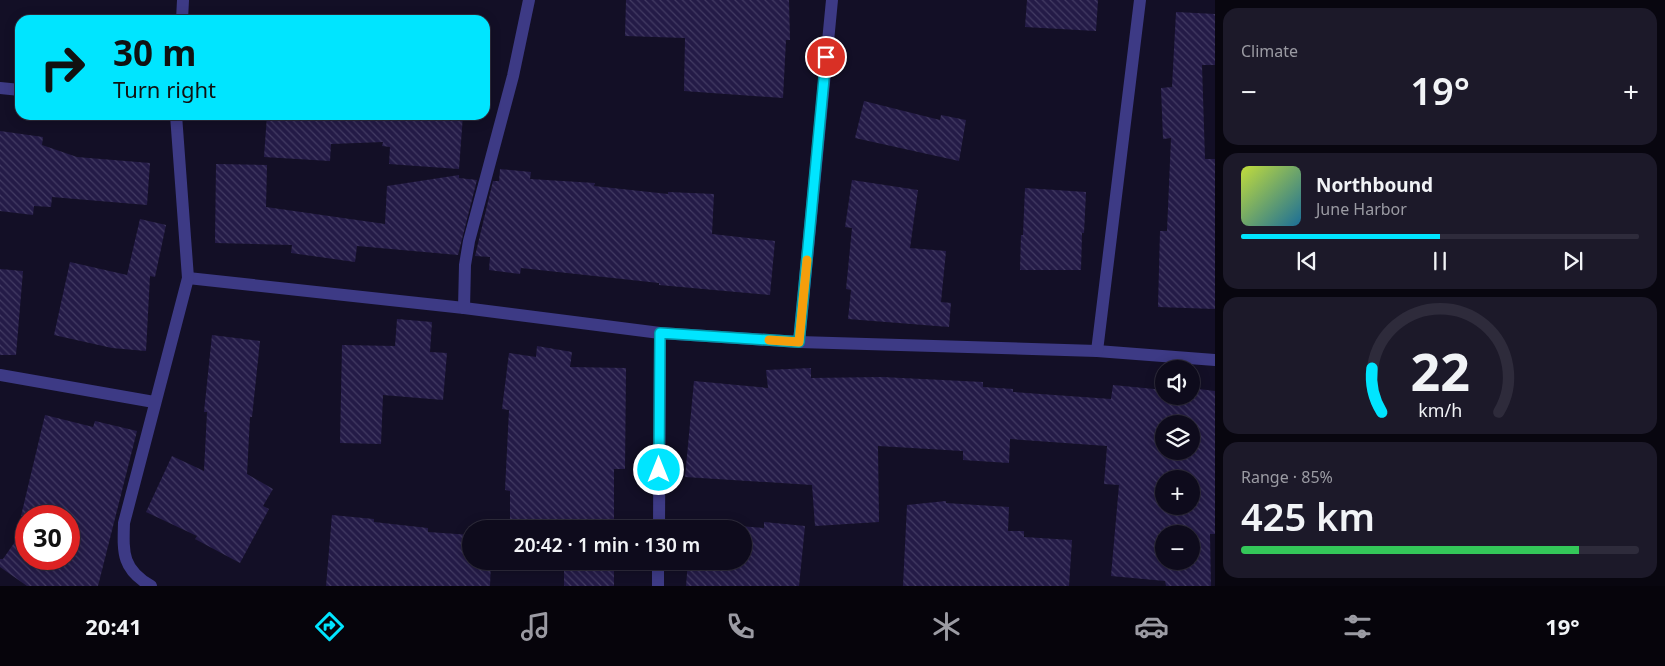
<!DOCTYPE html>
<meta charset="utf-8">
<style>
:root{--surface:#0e0b1c;--page:#1c1929;--text:#f1f3f6;--muted:#9b9ba3;--line:#2e2b3b;--accent:#00e5ff}
body{margin:0;font-family:"Noto Sans",sans-serif;background:var(--page);color:var(--text);height:100vh;display:flex;flex-direction:column;font-size:19px;white-space:nowrap}
*{box-sizing:border-box;margin:0}
p{font-size:16px;color:var(--muted)}
.icon{flex:none;width:28px;height:28px;fill:none;stroke:currentColor;stroke-width:2;stroke-linecap:round;stroke-linejoin:round}
.map{position:relative;flex:1;overflow:hidden}
.details{display:flex;flex-direction:column;gap:8px;padding:8px;background:#08060f;width:450px}
.details>*{flex:none}
.hud{position:absolute;left:15px;top:15px;width:475px;height:105px;border-radius:15px;box-shadow:0 2px 12px #0003,0 0 0 1px var(--line);background:#00e5ff;color:#111;overflow:hidden}
.controls{position:absolute;left:1155px;top:360px;display:grid;gap:10px}
.controls a{display:grid;place-items:center;width:45px;height:45px;border-radius:50%;background:var(--surface);box-shadow:0 2px 12px #0003,0 0 0 1px var(--line);font-size:25px}
.speed{position:absolute;left:15px;top:505px;display:flex;gap:10px;font-size:25px;font-weight:700;text-align:center}
.speed>*{display:grid;place-content:center;width:65px;height:65px;border-radius:50%;background:var(--surface);box-shadow:0 2px 12px #0003,0 0 0 1px var(--line);line-height:1}
.speed .limit{border:8px solid #d22;background:#fff;color:#111}
.pin{position:absolute;display:grid;place-items:center;width:42px;height:42px;color:#fff;margin:-21px;border:2px solid #fff;border-radius:50%;box-shadow:0 1px 5px #0007}
.me{position:absolute;width:55px;margin:-28px;rotate:0deg;stroke-linejoin:round;filter:drop-shadow(0 0 4px #0008)}
.turn{display:flex;align-items:center;gap:18px;height:105px;padding:0 15px;font-size:22px}
.turn .icon{width:65px;height:65px;stroke-width:2.5}
.turn b{display:block;font-size:35px;line-height:42px}
.big{font-size:38px;font-weight:600;line-height:1.1}
.details .tile{flex:1;display:flex;flex-direction:column;justify-content:center;gap:8px;min-width:0;padding:0 18px;border-radius:15px;background:var(--page)}
.details .dial{align-items:center;gap:0}
.dial svg{height:130px;overflow:visible;fill:none;stroke:var(--line);stroke-width:7;stroke-linecap:round;text-anchor:middle}
.dial text{fill:var(--text);stroke:none}
.song{display:flex;align-items:center;gap:15px}
.cover{width:60px;height:60px;border-radius:8px;background:linear-gradient(135deg,hsl(70 70% 55%),hsl(200 70% 35%))}
.played{height:5px;border-radius:2px;background:linear-gradient(90deg,var(--accent) 50%,var(--line) 50%)}
.keys{display:flex;justify-content:space-around;direction:ltr}
.heat{display:flex;justify-content:space-between;align-items:center;font-size:28px;direction:ltr}
.charge{height:8px;border-radius:4px;background:linear-gradient(90deg,#34c759 85%,var(--line) 0)}
.trip{position:absolute;left:462px;top:520px;width:290px;height:50px;border-radius:25px;background:var(--surface);box-shadow:0 2px 12px #0003,0 0 0 1px var(--line);font-weight:600;line-height:50px;text-align:center}
.tab-bar{display:flex;height:80px;justify-content:space-around;align-items:center;background:#06040b;color:var(--muted)}
.tab-bar .icon{width:35px;height:35px}
.tab-bar .current{color:var(--accent)}
.tab-bar b{font-size:22px;color:var(--text)}
main{display:flex;flex:1;min-height:0}
.map>svg:first-child{display:block}
</style>
<main>
<div class="map">
<svg width="1215" height="586" viewBox="0 0 1215 586">
<defs>
<pattern id="building-back-hatch" width="6" height="6" patternUnits="userSpaceOnUse" patternTransform="scale(1.25)"><rect width="6" height="6" fill="#241b47"/><path d="M-1 5l2 2M0 0l6 6M5-1l2 2" fill="none" stroke="#433b63"/></pattern>
</defs>
<rect width="100%" height="100%" fill="#130f26"/>
<g fill="url(#building-back-hatch)" fill-rule="evenodd">
<path d="M626 0H789L790 40H786L783 98 684 91 685 38 625 36Z"/>
<path d="M1027 0H1098L1096 31 1025 27Z"/>
<path d="M1176 12 1215 14V65H1202L1205 159H1215V309L1158 307 1160 231H1167L1171 138 1163 139 1161 88 1172 87Z"/>
<path d="M864 101 940 120 941 115 966 120 959 161 855 138Z"/>
<path d="M267 115H463L459 169 389 164 390 147 382 146 383 142 331 144 330 161 264 157Z"/>
<path d="M0 131 43 137 42 145 77 157 150 163 147 205 52 197 51 207 34 206 33 215 0 211Z"/>
<path d="M216 164 267 165 266 207 385 224 387 186 459 175V178L477 180 458 255 357 246 355 262 291 253 292 245 215 243Z"/>
<path d="M500 169 531 172 530 179 595 183 594 186 668 194V192L714 194 712 234 775 241 770 295 659 285V283L521 268 520 274 489 270 490 257 475 256 493 181H499Z"/>
<path d="M852 180 918 190 910 248 946 251 941 302 951 303 949 327 848 319 851 290 846 289 852 228 845 227Z"/>
<path d="M1025 188 1086 192 1084 233H1082L1081 270H1020L1021 235H1023Z"/>
<path d="M140 219 166 225 155 277 150 276 146 351 112 348 54 335 70 262 127 275Z"/>
<path d="M0 269 23 271 16 355H0Z"/>
<path d="M397 319 432 322 430 352 447 353 443 400 383 395 381 444 340 443 342 345 395 346Z"/>
<path d="M212 335 260 341 252 417H250L247 474 273 489 263 506 269 509 240 563 195 539 197 536 146 512 172 456 204 471 207 412H204Z"/>
<path d="M537 346 572 352 570 367 626 368 625 469H614V529H510V491L505 490 509 410 502 409 509 353 536 357Z"/>
<path d="M811 368V378L882 377 983 382V387L1013 389V392L1111 399 1113 385 1164 390V396H1191V388L1215 391V534H1210L1211 586H1166L1165 581 1111 576 1119 485 1104 484 1107 446 1010 439 1009 463 963 460V451L878 446 879 522 815 526 812 485 685 477 694 381 768 388 766 370ZM1164 424H1191V451H1164ZM1164 479H1191V506H1164ZM1164 534H1191V561H1164Z"/>
<path d="M45 415 93 427 95 421 137 431 98 586H27L0 567V559H3L26 526V559H69V516H21Z"/>
<path d="M946 501V503L1009 507 1008 531H1024V537L1072 540 1069 586H903L907 505Z"/>
<path d="M332 515 374 519V522L428 528V532L471 535V561H491L490 586H326Z"/>
<path d="M691 522 764 528V522L805 526 799 586H686L688 561H744V529H691Z"/>
<rect x="564" y="561" width="50" height="25"/>
</g>
<g fill="none" stroke-linecap="round" stroke-linejoin="round">
<g stroke="#3d3a85" stroke-width="12">
<path d="M182 20 183 0"/>
<path d="M0 88 20 90"/>
<path d="M188 278 464 308 660 333 799 342 1097 351 1215 360"/>
<path d="M464 308 465 265 469 241 513 76 529 0"/>
<path d="M799 342 832 0"/>
<path d="M1097 351 1140 0"/>
<path d="M0 375 154 402"/>
<path d="M659 529 660 333"/>
<path d="M151 586C122 569 123 553 124 523L188 278 176 115"/>
<path d="M658 586V561"/>
</g>
</g>
<g fill="none" stroke-linecap="round" stroke-linejoin="round">
<g stroke="#0095a6" stroke-width="12">
<path id="route" d="M659 470 660 333 799 342 826 57"/>
</g>
<use href="#route" stroke="#00e5ff" stroke-width="9"/>
<path stroke="#f59e0b" stroke-width="9" d="M769 340 799 342 807 260"/>
</g>
</svg>
<div class="controls">
<a><svg class="icon" aria-label="sound" viewBox="0 0 24 24"><path d="M4 9h4l5-4v14l-5-4H4zM17 9q2 3 0 6"/></svg></a>
<a><svg class="icon" aria-label="layers" viewBox="0 0 24 24"><path d="M12 4l9 5-9 5-9-5zM3 14l9 5 9-5"/></svg></a>
<a>+</a>
<a>−</a>
</div>
<div class="speed"><div class="limit">30</div></div>
<div class="pin" style="left:826px;top:57px;background:#d93025"><svg class="icon" aria-label="arrive" viewBox="0 0 24 24"><path d="M6 21V4h12l-3 4 3 4H6"/></svg></div>
<svg class="me" style="left:659px;top:470px" viewBox="-20 -20 40 40"><circle r="17" fill="#00e5ff" stroke="#fff" stroke-width="3"/><path d="M0-11L8 9 0 5-8 9z" fill="#fff"/></svg>
<div class="trip">20:42 · 1 min · 130 m</div>
<div class="hud">
<div class="turn"><svg class="icon" aria-label="right" viewBox="0 0 24 24"><path d="M7 20v-9h11M14 6l5 5-5 5"/></svg><div><b>30 m</b>Turn right</div></div>
</div>
</div>
<section class="details">
<div class="tile"><p>Climate</p>
<div class="heat"><a>−</a><b class="big">19°</b><a>+</a></div>
</div>
<div class="tile">
<div class="song"><i class="cover"></i><div><b>Northbound</b><p>June Harbor</p></div></div>
<div class="played"></div>
<div class="keys"><svg class="icon" aria-label="previous" viewBox="0 0 24 24"><path d="M18 5L8 12l10 7zM5 5v14"/></svg><svg class="icon" aria-label="pause" viewBox="0 0 24 24"><path d="M8 5v14M16 5v14"/></svg><svg class="icon" aria-label="next" viewBox="0 0 24 24"><path d="M6 5l10 7-10 7zM19 5v14"/></svg></div>
</div>
<div class="tile dial"><svg viewBox="0 0 100 80">
<path d="M14 69A42 42 0 1 1 86 69"/>
<path d="M14 69A42 42 0 0 1 8 42" stroke="#00e5ff"/>
<text x="50" y="56" font-size="32" font-weight="700">22</text>
<text x="50" y="72" font-size="11">km/h</text>
</svg></div>
<div class="tile"><p>Range · 85%</p><b class="big">425 km</b><div class="charge"></div></div>
</section>
</main>
<nav class="tab-bar">
<b>20:41</b>
<svg class="icon current" aria-label="directions" viewBox="0 0 24 24"><path d="M12 3l9 9-9 9-9-9zM9 14v-3h6M13 9l2 2-2 2"/></svg>
<svg class="icon" aria-label="music" viewBox="0 0 24 24"><path d="M9 18V5l10-2v13"/><circle cx="6" cy="18" r="3"/><circle cx="16" cy="16" r="3"/></svg>
<svg class="icon" aria-label="phone" viewBox="0 0 24 24"><path d="M5 4h4l2 5-3 2q2 4 5 5l2-3 5 2v4C11 20 4 13 5 4z"/></svg>
<svg class="icon" aria-label="climate" viewBox="0 0 24 24"><path d="M12 3v18M4 7l16 10M4 17L20 7"/></svg>
<svg class="icon" aria-label="car" viewBox="0 0 24 24"><path d="M5 17H2v-5l4-1 3-4h7l3 4 3 1v5h-3M9 17h6M6 11h13"/><circle cx="7" cy="17" r="2"/><circle cx="17" cy="17" r="2"/></svg>
<svg class="icon" aria-label="filters" viewBox="0 0 24 24"><path d="M4 7h16M4 17h16"/><circle cx="9" cy="7" r="2"/><circle cx="15" cy="17" r="2"/></svg>
<b>19°</b>
</nav>
